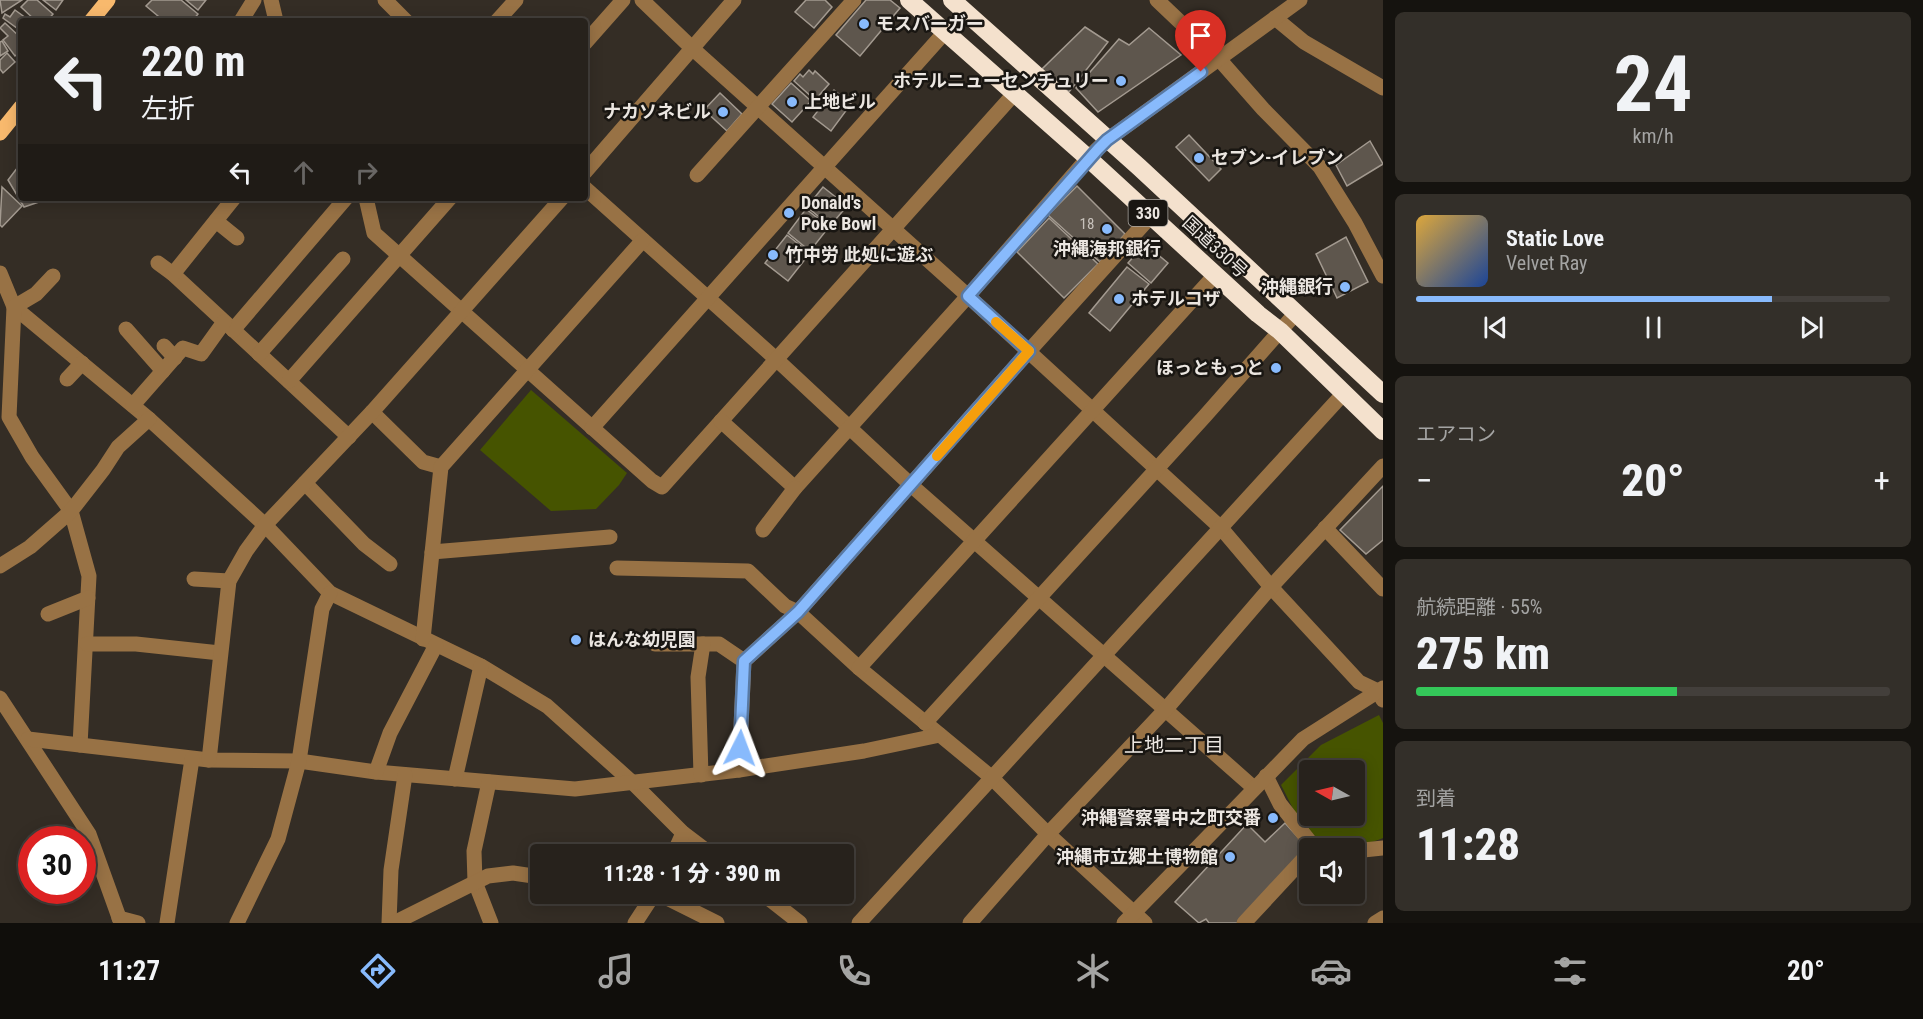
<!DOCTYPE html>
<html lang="ja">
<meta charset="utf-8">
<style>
:root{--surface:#27221c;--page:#332f29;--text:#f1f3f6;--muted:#a4a4a3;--line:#433f3b;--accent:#88bafc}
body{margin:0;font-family:"Roboto Condensed","Noto Sans JP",sans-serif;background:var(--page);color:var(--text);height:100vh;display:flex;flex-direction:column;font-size:22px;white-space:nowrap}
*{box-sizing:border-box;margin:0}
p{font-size:20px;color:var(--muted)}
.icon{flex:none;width:33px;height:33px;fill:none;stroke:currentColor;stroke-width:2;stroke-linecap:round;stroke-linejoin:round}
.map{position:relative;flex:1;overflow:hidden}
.panel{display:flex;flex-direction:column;gap:12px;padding:12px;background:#15130f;width:540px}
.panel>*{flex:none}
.banner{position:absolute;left:18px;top:18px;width:570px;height:183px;border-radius:6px;box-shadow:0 3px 15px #0003,0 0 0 2px var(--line);background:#27221c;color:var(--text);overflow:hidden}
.needle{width:39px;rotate:278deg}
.tools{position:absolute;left:1299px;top:760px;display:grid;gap:12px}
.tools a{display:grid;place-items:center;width:66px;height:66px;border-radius:6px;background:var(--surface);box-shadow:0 3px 15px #0003,0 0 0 2px var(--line);font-size:30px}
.speed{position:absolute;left:18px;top:826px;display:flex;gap:12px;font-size:30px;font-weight:700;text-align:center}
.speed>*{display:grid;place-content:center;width:78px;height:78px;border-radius:50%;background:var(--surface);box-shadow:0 3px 15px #0003,0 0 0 2px var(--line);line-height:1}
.speed .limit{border:9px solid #d22;background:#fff;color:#111}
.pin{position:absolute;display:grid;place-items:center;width:51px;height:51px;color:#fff;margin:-62px -26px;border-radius:50% 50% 50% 0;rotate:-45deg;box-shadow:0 0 6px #0007}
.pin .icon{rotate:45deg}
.me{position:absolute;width:66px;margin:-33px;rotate:3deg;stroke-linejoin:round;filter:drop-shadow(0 0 4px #0008)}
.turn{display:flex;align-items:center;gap:21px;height:126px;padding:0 24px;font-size:27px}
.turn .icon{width:78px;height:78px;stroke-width:2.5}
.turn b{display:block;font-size:42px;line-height:51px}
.lanes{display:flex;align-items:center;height:57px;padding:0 24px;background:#0003;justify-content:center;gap:30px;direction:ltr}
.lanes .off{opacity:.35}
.big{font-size:45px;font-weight:800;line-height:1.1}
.panel .widget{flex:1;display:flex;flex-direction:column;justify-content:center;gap:9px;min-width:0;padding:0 21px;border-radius:9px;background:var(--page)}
.panel .dial{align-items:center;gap:0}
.dial b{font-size:78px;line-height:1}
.song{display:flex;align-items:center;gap:18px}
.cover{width:72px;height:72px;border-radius:9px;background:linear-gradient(135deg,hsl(40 70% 55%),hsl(220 70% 35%))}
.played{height:6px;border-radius:3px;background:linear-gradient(90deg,var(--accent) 75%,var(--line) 75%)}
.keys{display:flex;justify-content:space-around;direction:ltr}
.heat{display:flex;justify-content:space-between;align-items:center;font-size:33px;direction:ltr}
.charge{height:9px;border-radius:4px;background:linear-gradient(90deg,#34c759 55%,var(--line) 0)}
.trip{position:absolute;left:530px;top:844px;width:324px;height:60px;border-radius:6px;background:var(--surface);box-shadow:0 3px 15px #0003,0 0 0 2px var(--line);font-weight:800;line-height:60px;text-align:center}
.tab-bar{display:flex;height:96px;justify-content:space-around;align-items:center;background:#100e0b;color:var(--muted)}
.tab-bar .icon{width:42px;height:42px}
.tab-bar .selected{color:var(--accent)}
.tab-bar b{font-size:27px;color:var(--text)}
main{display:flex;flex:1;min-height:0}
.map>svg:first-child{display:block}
</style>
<main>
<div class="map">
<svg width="1383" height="923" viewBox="0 0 1383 923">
<rect width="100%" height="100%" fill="#342d25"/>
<g fill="#465400" fill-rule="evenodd">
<path d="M531 390 627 473 619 485 596 509 551 511 480 450Z"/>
<path d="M1379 715 1383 723V838C1356 849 1325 850 1305 827 1295 815 1288 798 1281 785L1321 745ZM1310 771H1354V816H1310Z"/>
</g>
<g fill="#5e564d" stroke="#a39a90" stroke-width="1.5">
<path d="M0 0H22L2 13Z"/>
<path d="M28 0H37L53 14 47 21H36L21 7Z"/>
<path d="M43 0H63L56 10Z"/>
<path d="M152 0H181L198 14 192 21H164L146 6Z"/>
<path d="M186 0H206L198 10Z"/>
<path d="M806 0H825L832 7 814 28 795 12Z"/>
<path d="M866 0H890L900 8 860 56 836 35Z"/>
<path d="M15 10 30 21H21V31L3 18 5 14 10 17Z"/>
<path d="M5 23 21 38V51L15 56 3 40 8 36 0 28Z"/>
<path d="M1085 27 1108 42 1069 92 1042 69Z"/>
<path d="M1149 28 1181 55 1098 112 1076 88 1119 39 1129 45Z"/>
<path d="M2 41 8 51 0 56V42Z"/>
<path d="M7 53 15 62 3 73 0 69V60Z"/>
<path d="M809 70 813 74 815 71 829 84 815 100 794 81 800 74 803 77Z"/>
<path d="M791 83 811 101 792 122 772 104Z"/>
<path d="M834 90 851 104 831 131 813 117Z"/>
<path d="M720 93 742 114 727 131 704 110Z"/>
<path d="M1189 135 1221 169 1209 181 1176 147Z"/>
<path d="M1370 141 1383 164 1347 186 1336 165Z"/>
<path d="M21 163V198H38L39 202 24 207 8 180Z"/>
<path d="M1077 186 1125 234 1100 262 1048 215Z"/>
<path d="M2 187 22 206 2 227 0 225Z"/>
<path d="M823 187 847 206 830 226 807 207Z"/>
<path d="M806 209 829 227 810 251 788 233Z"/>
<path d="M1049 218 1098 264 1064 298 1017 252Z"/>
<path d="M787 235 810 253 788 281 765 263Z"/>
<path d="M1346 237 1368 282 1337 298 1316 254Z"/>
<path d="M1145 244 1168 263 1151 283 1128 263Z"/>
<path d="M1127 267 1149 284 1110 331 1089 313Z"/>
<path d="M1383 486V540L1366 554 1340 530Z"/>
<path d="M1285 823 1308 848 1242 923H1209L1206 919 1199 923 1175 902 1247 824 1265 842Z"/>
</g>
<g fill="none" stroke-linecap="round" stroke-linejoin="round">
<g stroke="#987245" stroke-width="15">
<path d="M271 0 276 21"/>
<path d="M385 0 406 21"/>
<path d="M642 0 693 49 968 296 1221 528 1271 587 1359 682 1378 691 1383 700"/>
<path d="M1157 0 1219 59 1263 109 1320 167 1355 223 1383 276"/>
<path d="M1275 18 1304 42 1383 88"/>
<path d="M241 21 254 0"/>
<path d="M497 21 516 0"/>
<path d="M585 43 623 0"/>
<path d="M585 172 734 0"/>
<path d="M697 175 854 0"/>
<path d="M585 188 776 359 911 485 1254 788"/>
<path d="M366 198 374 233 652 481 662 487 1014 94"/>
<path d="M216 221 237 238"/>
<path d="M158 263 173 274 349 437"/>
<path d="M0 273 14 307 149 419 265 525 330 593 481 666 547 706 633 783 683 833 712 855"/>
<path d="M173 274 234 198"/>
<path d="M53 276 36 294 14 307 9 417 32 457 71 511 89 576 80 745"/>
<path d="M126 329 163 371"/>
<path d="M233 330 346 198"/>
<path d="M164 346 175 358"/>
<path d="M259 354 343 259"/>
<path d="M67 379 82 363"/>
<path d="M289 381 450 198"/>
<path d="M133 405 183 348 201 354 224 322"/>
<path d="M372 412 423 462 441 467"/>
<path d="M721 421 795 488 968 296 1088 158 1107 140 1300 0"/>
<path d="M592 428 945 32"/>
<path d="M305 483 364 544 390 564"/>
<path d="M1325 528 1383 589"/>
<path d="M763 530 795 488"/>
<path d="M432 552 610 537"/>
<path d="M0 566 30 547 71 511 103 470 118 447 149 419"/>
<path d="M617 568 748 571 785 606 798 612 859 668 991 777 1048 834 1145 923"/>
<path d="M194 579 229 581"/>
<path d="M48 614 88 598"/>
<path d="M423 639 441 467 643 240"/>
<path d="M87 644H136L220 653"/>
<path d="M655 644H719L744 661"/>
<path d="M859 668 1215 275"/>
<path d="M0 698 89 834 121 923"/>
<path d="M925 723 1205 416 1296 313"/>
<path d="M28 739 209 760 299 761 376 772 575 789 739 770 864 751 940 735"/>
<path d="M209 760 229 581 246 551 265 525 372 412 562 198"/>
<path d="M739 770 744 661 798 612 1029 351 1151 216"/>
<path d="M376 772 390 733 436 645"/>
<path d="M701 775 698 677 703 644"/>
<path d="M1266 776 1280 804 1314 847"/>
<path d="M455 779 481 666"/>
<path d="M489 782 474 851 475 882 491 923"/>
<path d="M1354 851 1383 848"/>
<path d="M635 855H638"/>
<path d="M673 855 683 833"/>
<path d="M659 894 717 923"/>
<path d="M763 894 800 923"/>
<path d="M119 918 138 923"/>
<path d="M167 923 192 759"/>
<path d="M237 923 278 839 299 761 322 609 330 593"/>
<path d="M389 923 391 870 405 775"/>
<path d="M394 923 488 876 513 873 540 877"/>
<path d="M635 923 654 894"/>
<path d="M859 923 1344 393"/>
<path d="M970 923 1048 834 1166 709 1271 587 1383 466"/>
<path d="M1124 923 1303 739 1383 688"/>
<path d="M1244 923 1310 852"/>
<path d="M1375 923 1383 918"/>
</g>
<g stroke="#f8b96d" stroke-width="15">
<path d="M91 21 108 0"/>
<path d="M0 133 21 107"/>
</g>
<g stroke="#f4e1cd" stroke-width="18">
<path d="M909 0 1088 158 1258 314 1280 331 1383 431"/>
<path d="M952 0 1139 167 1383 394"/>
</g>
</g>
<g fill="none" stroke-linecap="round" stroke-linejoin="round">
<g stroke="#5879a4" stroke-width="15">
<path id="route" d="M740 748 744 661 798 612 1029 351 968 296 1098 149 1107 140 1201 72"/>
</g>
<use href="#route" stroke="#88bafc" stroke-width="10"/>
<path stroke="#f59e0b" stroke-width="10" d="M937 456 1029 351 996 322"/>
</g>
<g fill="#88bafc" stroke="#191612" stroke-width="2">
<circle cx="864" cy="24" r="6"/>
<circle cx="1121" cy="81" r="6"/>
<circle cx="792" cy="102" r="6"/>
<circle cx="723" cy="112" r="6"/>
<circle cx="1199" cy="158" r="6"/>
<circle cx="789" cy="213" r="6"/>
<circle cx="1107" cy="229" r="6"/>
<circle cx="773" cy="255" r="6"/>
<circle cx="1345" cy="287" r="6"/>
<circle cx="1119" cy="299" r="6"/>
<circle cx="1276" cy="368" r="6"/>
<circle cx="576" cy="640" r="6"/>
<circle cx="1273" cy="818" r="6"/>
<circle cx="1230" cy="857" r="6"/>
</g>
<g text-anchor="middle" stroke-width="5" stroke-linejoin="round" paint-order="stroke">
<g font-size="15" fill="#c8c2bc">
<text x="1087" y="229">18</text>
</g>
<rect fill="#191612" stroke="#aca8a3" stroke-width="1.5" x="1128.5" y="200" width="39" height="26" rx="4.5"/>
<g font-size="16" font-weight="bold" fill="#ebe6e1">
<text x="1148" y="219">330</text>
</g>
<g font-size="18" font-weight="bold" fill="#ebe6e1" stroke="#191612" text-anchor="start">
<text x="876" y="30">モスバーガー</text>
<text x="1109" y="87" text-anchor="end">ホテルニューセンチュリー</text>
<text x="804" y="108">上地ビル</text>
<text x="711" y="118" text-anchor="end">ナカソネビル</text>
<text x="1211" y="164">セブン-イレブン</text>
<text x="801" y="209">Donald's<tspan x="801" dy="21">Poke Bowl</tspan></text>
<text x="1107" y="255" text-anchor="middle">沖縄海邦銀行</text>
<text x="785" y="261">竹中労 此処に遊ぶ</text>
<text x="1333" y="293" text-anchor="end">沖縄銀行</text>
<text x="1131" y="305">ホテルコザ</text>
<text x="1264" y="374" text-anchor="end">ほっともっと</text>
<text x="588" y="646">はんな幼児園</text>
<text x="1261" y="824" text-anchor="end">沖縄警察署中之町交番</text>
<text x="1218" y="863" text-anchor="end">沖縄市立郷土博物館</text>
</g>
<g font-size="18" fill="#ebe6e1" stroke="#191612">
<text transform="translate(1215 247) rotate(43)" y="6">国道330号</text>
</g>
<g font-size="20" fill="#ebe6e1" stroke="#191612">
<text x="1174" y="752">上地二丁目</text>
</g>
</g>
</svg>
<div class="tools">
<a><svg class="needle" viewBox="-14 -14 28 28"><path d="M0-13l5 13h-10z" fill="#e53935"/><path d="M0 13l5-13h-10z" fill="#a4a4a3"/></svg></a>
<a><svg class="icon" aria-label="sound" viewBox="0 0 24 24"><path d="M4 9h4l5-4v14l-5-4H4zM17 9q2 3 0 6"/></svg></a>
</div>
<div class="speed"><div class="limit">30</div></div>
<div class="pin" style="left:1201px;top:72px;background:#d93025"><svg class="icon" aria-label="arrive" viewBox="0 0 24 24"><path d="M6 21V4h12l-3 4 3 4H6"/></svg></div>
<svg class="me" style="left:740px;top:748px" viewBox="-20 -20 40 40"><path d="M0-17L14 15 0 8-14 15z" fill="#88bafc" stroke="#fff" stroke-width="4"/></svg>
<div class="trip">11:28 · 1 分 · 390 m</div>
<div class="banner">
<div class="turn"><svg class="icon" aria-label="left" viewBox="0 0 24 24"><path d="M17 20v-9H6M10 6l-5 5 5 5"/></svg><div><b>220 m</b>左折</div></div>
<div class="lanes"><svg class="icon" aria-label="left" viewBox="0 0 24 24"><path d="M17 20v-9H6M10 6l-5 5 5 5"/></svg><svg class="icon off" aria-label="ahead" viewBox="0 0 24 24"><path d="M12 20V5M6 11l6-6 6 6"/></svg><svg class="icon off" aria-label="right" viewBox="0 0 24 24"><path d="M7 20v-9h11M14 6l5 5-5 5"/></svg></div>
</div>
</div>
<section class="panel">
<div class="widget dial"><b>24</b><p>km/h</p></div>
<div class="widget">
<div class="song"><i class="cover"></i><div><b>Static Love</b><p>Velvet Ray</p></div></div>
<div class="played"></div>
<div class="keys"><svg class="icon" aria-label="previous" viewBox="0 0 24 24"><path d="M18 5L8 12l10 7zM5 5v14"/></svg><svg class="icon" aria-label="pause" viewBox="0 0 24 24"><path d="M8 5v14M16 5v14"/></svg><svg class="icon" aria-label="next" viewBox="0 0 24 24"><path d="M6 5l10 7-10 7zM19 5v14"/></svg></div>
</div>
<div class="widget"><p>エアコン</p>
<div class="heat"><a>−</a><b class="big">20°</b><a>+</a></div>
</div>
<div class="widget"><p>航続距離 · 55%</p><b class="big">275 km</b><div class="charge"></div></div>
<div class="widget"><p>到着</p><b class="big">11:28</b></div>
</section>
</main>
<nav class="tab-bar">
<b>11:27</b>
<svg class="icon selected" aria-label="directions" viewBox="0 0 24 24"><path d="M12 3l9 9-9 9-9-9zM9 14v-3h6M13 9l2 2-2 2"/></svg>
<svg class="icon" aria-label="music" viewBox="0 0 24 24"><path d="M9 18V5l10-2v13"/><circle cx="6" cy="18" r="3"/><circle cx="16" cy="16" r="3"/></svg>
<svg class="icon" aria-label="phone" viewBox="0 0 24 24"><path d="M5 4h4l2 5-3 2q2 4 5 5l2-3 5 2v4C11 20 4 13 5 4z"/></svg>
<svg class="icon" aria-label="climate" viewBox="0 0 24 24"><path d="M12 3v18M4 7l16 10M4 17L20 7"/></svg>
<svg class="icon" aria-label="car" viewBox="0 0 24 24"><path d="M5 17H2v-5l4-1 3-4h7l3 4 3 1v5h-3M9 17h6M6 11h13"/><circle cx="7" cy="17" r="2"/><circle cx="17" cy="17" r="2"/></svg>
<svg class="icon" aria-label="filters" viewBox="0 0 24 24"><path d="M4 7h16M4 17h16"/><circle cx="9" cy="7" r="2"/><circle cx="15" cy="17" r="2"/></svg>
<b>20°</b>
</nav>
